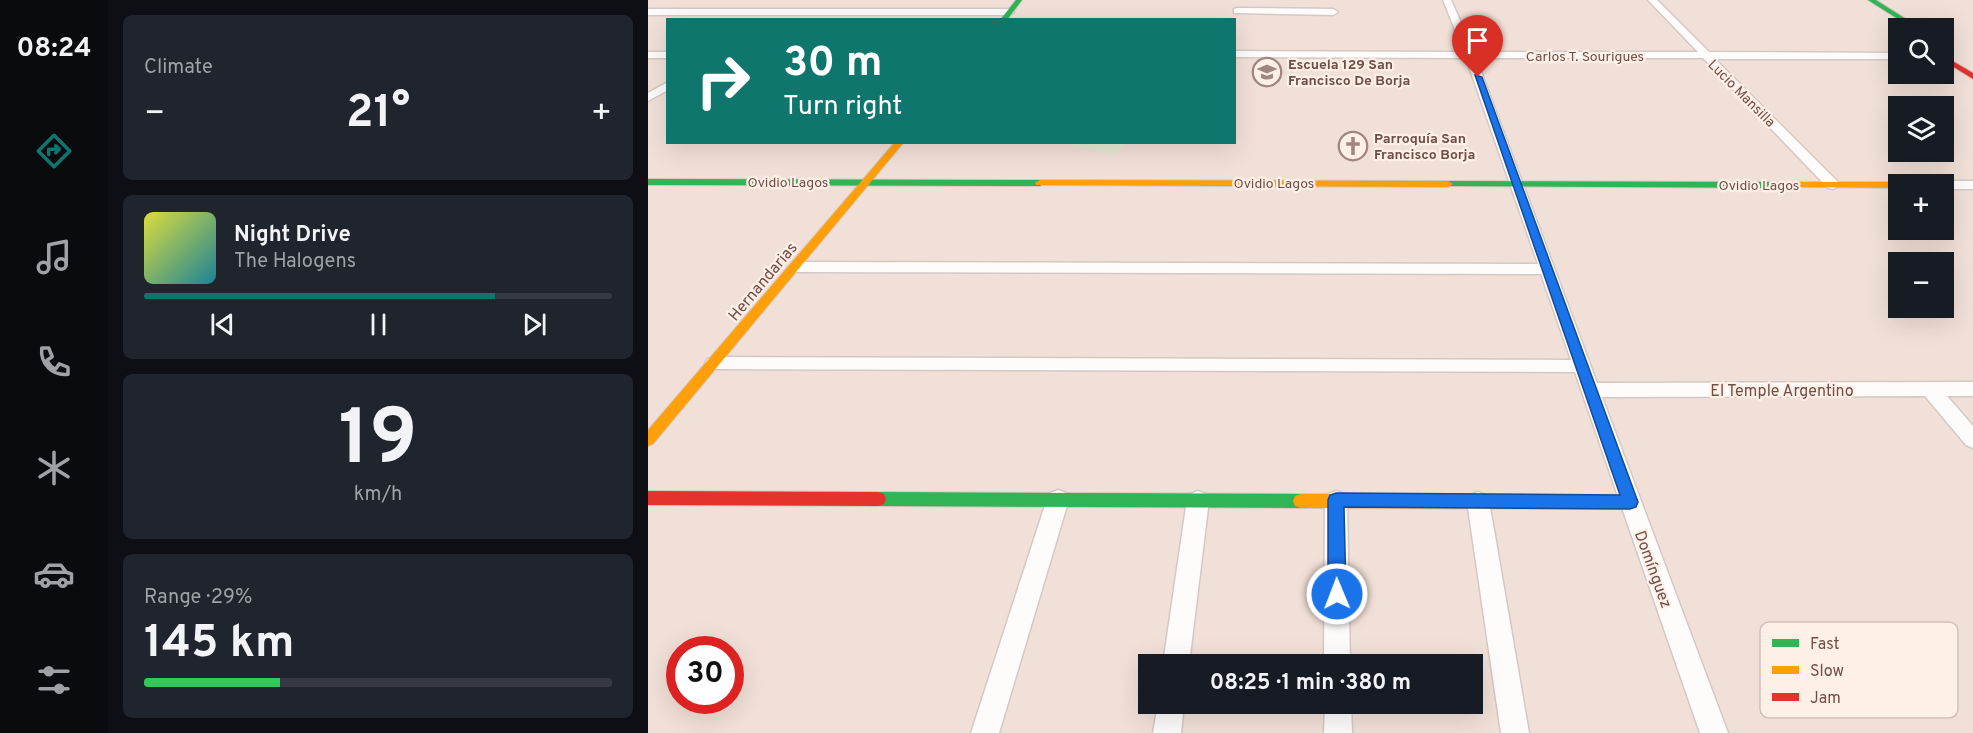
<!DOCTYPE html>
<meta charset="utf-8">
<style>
:root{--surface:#171b24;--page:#20242c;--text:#f1f3f6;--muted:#9ea1a6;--line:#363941;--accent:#0f766e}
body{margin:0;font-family:Overpass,sans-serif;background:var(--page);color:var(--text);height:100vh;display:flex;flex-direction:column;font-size:22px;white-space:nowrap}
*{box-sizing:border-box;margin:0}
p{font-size:20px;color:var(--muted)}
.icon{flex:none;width:33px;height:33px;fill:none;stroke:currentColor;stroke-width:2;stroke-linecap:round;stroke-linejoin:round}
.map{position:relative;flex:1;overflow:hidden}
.panel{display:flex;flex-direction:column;gap:15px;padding:15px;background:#0d0f14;width:540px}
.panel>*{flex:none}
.hud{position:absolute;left:18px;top:18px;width:570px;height:126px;border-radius:0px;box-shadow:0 6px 24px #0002;background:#0f766e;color:#fff;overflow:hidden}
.tools{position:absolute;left:1240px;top:18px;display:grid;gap:12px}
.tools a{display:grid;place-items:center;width:66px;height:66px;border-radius:0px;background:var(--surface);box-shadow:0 6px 24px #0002;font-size:30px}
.speed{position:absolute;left:18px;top:636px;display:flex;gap:12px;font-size:30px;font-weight:700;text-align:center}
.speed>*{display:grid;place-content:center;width:78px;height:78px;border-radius:50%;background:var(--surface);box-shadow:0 6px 24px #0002;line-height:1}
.speed .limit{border:9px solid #d22;background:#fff;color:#111}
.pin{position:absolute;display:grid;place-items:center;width:51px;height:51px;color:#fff;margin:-62px -26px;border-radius:50% 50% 50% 0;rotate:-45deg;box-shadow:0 0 6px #0007}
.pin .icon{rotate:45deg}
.me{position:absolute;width:66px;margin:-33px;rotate:359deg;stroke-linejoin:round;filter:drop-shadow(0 0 4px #0008)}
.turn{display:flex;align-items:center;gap:21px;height:126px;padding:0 18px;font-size:27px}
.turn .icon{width:78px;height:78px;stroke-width:2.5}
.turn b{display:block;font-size:42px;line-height:51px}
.big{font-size:45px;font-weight:700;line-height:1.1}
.panel .tile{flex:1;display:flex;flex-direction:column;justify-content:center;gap:9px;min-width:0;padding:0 21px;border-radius:9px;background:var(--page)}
.panel .dial{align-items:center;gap:0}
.dial b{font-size:78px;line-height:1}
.song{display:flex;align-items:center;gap:18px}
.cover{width:72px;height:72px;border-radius:9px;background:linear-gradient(135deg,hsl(60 70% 55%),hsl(190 70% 35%))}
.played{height:6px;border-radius:3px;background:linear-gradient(90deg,var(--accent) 75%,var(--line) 75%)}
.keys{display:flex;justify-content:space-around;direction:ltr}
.heat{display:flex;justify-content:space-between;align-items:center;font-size:33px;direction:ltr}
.charge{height:9px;border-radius:4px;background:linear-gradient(90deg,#34c759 29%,var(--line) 0)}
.trip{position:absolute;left:490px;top:654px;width:345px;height:60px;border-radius:0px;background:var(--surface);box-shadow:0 6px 24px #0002;font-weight:700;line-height:60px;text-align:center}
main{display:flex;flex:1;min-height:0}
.tabs{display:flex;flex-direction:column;width:108px;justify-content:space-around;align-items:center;background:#090b0e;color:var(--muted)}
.tabs .icon{width:42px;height:42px}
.tabs .current{color:var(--accent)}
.tabs b{font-size:27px;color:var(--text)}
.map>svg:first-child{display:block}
</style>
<main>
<nav class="tabs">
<b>08:24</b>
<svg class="icon current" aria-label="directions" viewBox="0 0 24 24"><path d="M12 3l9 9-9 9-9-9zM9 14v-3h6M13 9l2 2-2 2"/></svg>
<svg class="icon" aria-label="music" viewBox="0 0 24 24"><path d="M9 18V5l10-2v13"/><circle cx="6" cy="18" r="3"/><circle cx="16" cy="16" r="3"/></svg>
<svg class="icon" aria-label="phone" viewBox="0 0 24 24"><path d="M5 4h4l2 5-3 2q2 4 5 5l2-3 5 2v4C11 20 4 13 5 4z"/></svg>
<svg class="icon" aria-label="climate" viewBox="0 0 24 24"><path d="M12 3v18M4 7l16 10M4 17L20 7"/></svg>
<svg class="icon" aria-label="car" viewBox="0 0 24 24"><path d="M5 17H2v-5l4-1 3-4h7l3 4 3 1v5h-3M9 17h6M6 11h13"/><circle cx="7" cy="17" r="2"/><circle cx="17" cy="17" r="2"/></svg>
<svg class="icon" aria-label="filters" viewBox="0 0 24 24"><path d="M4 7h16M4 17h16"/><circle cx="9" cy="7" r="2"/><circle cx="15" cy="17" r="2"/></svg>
</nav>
<section class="panel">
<div class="tile"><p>Climate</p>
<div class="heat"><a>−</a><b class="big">21°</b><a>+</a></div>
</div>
<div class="tile">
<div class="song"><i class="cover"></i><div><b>Night Drive</b><p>The Halogens</p></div></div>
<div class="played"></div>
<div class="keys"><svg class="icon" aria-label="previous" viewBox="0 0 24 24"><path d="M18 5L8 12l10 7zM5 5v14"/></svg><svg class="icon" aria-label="pause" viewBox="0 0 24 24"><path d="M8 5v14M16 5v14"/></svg><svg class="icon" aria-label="next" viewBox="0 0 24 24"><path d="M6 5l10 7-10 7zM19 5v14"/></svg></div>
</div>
<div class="tile dial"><b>19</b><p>km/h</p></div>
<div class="tile"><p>Range · 29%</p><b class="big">145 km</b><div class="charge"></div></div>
</section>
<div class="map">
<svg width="1325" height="733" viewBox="0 0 1325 733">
<rect width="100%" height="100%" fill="#f5ece7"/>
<path fill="#f1e0d7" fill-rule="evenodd" d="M0 0H1325V733H0ZM20 20H586V142H20ZM1251 28H1296V74H1251ZM1251 106H1296V152H1251ZM1251 184H1296V230H1251ZM1251 262H1296V308H1251ZM32 650H82V700H32ZM501 664H825V704H501Z"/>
<path fill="#e6ead2" d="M413 143 479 142V143L466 154Z"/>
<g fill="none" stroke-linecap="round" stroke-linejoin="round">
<g stroke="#d4c8c5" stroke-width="3">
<g id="street">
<path d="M795 0H803L826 52H1050L1000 0H1009L1061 52 1251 53V59H1067L1190 182 1192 185 1185 189 1180 188 1055 58H828L949 383 1325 382V396H1299L1325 426V448L1318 445 1277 396 954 397 1080 733H1052L927 372 66 369 60 367 57 363 60 359 66 357 923 360 893 274 148 272 140 267 148 262 890 264 818 58 586 57V51L816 52Z"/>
<path d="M589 8 685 9 690 12 685 15 586 13V9Z"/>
<path d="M0 9H361L366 12 361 15H0Z"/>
<rect x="0" y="52" width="20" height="6"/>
<path d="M20 82V90L0 101V93Z"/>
<path d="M1296 181H1325V189H1296V184H1290Z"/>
<path d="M410 490 418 493 421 499 351 733H323L399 499 402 493Z"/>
<path d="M550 491 558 494 561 500 541 664H515L539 500 542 494Z"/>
<path d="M688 491 696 494 699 500 702 664H676L677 500 680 494Z"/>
<path d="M830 492 838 495 841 501 881 733H853L819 501 822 495Z"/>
<path d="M510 704H536L533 733H505Z"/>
<path d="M677 704H703L704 733H676Z"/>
</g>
</g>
<g stroke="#d4c8c4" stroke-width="2">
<g id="fast">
<path d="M368 0H374L359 20H352Z"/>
<path d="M1220 0H1228L1272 28H1264Z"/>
<path d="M0 179 392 180 397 183 392 186 0 185Z"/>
<path d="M800 181 1150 182 1155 185 1150 188 796 186 795 184Z"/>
<path d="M230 492 653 494 659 496 661 501 659 506 653 508 230 506 224 504 222 499 224 494Z"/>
</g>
</g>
<g stroke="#d4c8c4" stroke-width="2">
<g id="slow">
<path d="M247 142H256L5 444 0 446V430Z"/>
<path d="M392 180 800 181 805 184 800 187 388 185 387 183Z"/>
<path d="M1150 182H1251L1256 184H1251V188L1146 187V183Z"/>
<path d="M653 494 982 495 988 497 990 502 988 507 982 509 653 508 647 506 645 501 647 496Z"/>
</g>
</g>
<g stroke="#d4c8c4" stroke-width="2">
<g id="jam">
<path d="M1296 56 1325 73V79L1296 61Z"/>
<path d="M0 491 230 492 236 494 238 499 236 504 230 506 0 505Z"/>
</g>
</g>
<use href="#street" fill="#fefcfb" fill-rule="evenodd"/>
<use href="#fast" fill="#30b455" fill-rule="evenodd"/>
<use href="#slow" fill="#ff9f0a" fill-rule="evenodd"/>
<use href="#jam" fill="#e5322d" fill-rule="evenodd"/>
</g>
<path fill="#1a73e8" stroke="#114b97" stroke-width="1.5" d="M827 75 834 77 990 502 988 507 982 509 696 507 698 594 695 600 689 602 682 600 680 594V500L682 495 688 493 972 495Z"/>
<defs>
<g id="school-ring" transform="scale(1.5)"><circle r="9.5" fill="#fff0e7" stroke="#a08580" stroke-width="1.5"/><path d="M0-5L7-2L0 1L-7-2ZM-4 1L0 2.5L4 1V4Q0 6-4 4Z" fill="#a08580"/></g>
<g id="church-ring" transform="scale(1.5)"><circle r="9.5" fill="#fff0e7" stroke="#a08580" stroke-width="1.5"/><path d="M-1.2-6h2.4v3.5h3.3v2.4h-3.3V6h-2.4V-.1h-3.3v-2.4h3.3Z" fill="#a08580"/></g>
</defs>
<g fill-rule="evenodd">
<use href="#school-ring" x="619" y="72"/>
<use href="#church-ring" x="705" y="146"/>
</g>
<g text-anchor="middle" stroke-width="4.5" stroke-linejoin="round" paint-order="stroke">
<g font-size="14" fill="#724e49" stroke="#fff0e7">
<text x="937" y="61">Carlos T. Sourigues</text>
<text transform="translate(1094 93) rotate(45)" y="5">Lucio Mansilla</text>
<text x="140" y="187">Ovidio Lagos</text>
<text x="626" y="188">Ovidio Lagos</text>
<text x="1111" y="190">Ovidio Lagos</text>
</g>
<g font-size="14" font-weight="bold" fill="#724e49" stroke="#fff0e7" text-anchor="start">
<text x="640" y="69">Escuela 129 San<tspan x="640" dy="16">Francisco De Borja</tspan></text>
<text x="726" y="143">Parroquía San<tspan x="726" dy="16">Francisco Borja</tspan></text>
</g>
<g font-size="16" fill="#724e49" stroke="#fff0e7">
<text transform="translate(114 281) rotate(-50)" y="6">Hernandarias</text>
<text x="1134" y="396">El Temple Argentino</text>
<text transform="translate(1006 569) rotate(70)" y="6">Domínguez</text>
</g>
</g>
<rect x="1112" y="622" width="198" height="96" rx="9" fill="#fff0e7" stroke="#d5bfb8" stroke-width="1.5"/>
<rect x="1124" y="639" width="27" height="8" fill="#30b455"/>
<rect x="1124" y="666" width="27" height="8" fill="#ff9f0a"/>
<rect x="1124" y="693" width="27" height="8" fill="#e5322d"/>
<g font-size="16" fill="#724e49">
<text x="1162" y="649">Fast</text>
<text x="1162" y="676">Slow</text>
<text x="1162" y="703">Jam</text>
</g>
</svg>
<div class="tools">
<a><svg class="icon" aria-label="search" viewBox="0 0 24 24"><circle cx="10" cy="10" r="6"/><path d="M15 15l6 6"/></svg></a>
<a><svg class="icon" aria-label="layers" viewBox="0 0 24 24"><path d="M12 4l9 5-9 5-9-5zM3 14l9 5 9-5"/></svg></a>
<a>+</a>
<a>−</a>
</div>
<div class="speed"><div class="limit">30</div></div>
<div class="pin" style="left:830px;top:77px;background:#d93025"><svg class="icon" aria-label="arrive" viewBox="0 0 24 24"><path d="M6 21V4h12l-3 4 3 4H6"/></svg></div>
<svg class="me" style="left:689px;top:594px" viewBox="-20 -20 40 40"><circle r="17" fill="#1a73e8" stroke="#fff" stroke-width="3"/><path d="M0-11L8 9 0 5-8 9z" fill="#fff"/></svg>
<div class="trip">08:25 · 1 min · 380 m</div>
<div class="hud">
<div class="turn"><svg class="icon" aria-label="right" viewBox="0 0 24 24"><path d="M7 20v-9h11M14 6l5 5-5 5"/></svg><div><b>30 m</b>Turn right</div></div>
</div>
</div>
</main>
